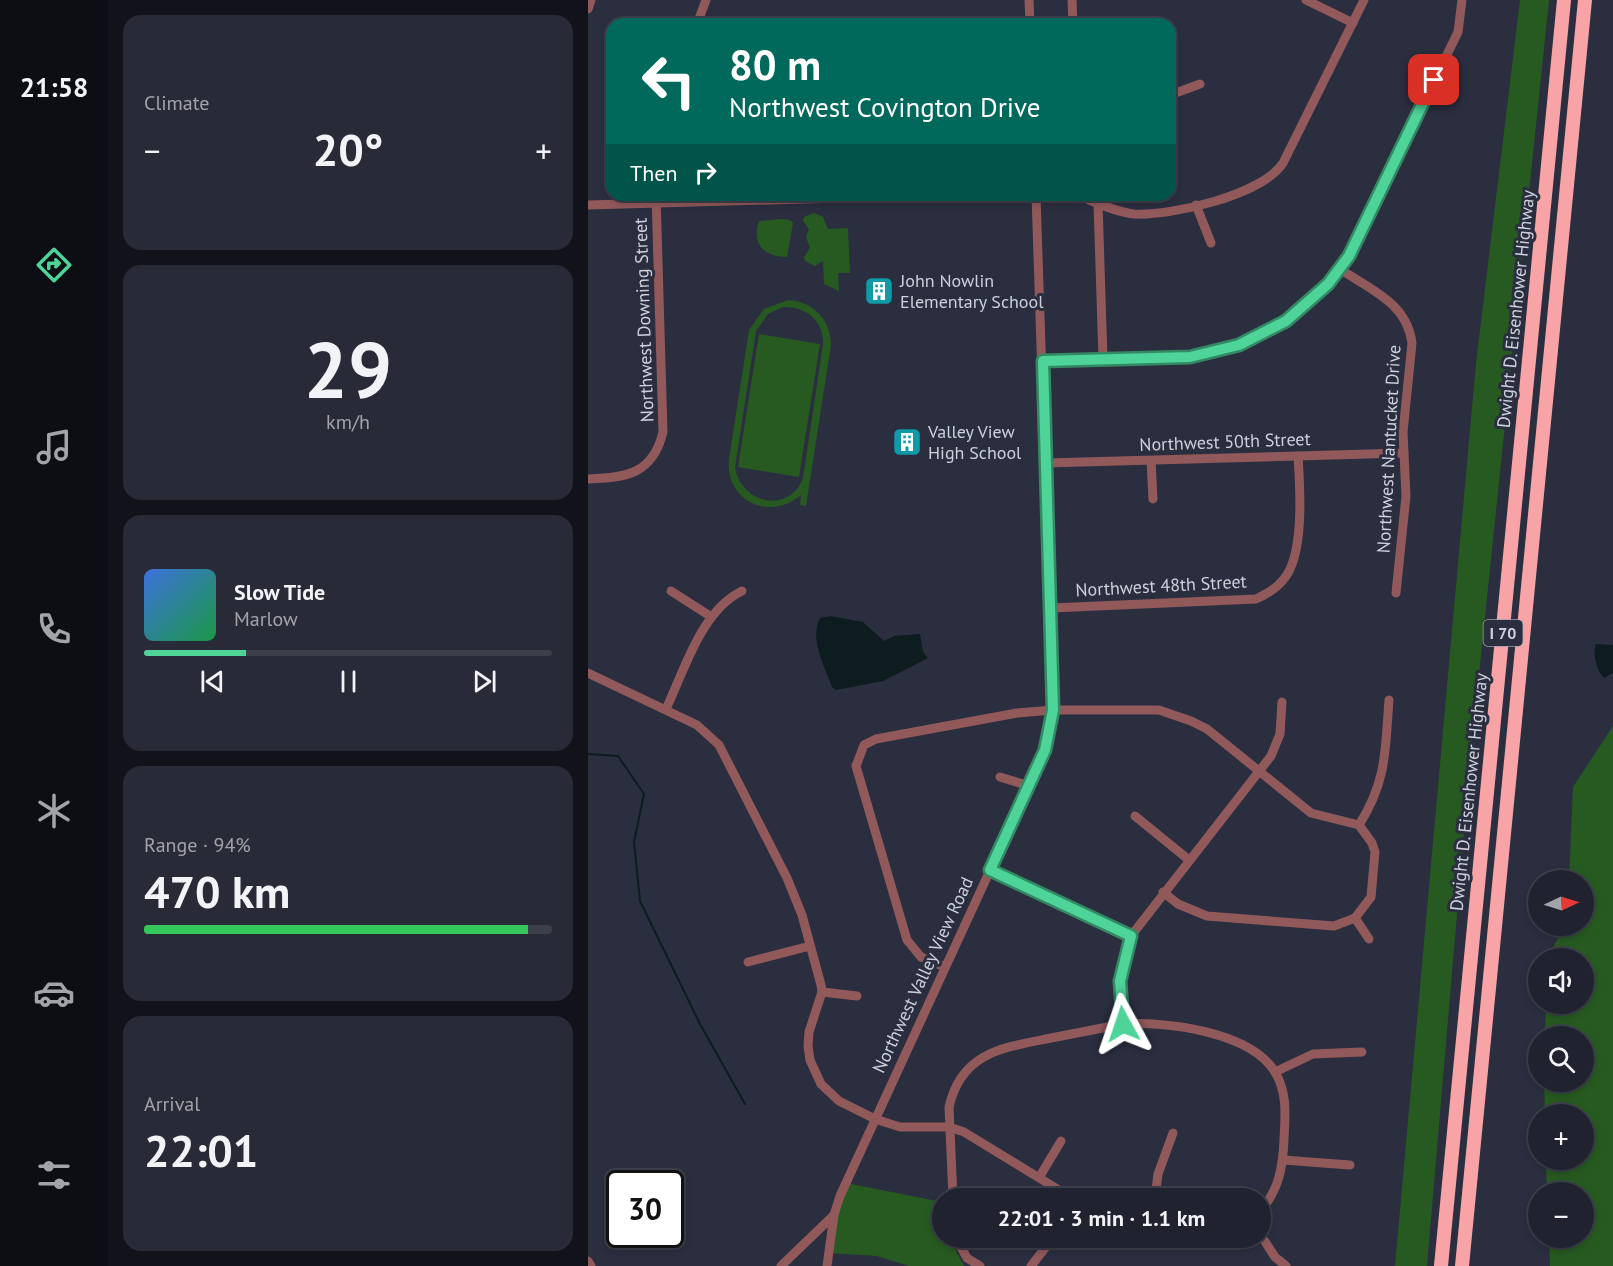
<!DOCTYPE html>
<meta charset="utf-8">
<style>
:root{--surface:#20222f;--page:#282a37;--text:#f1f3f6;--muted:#a2a4aa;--line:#3d3f4b;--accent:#4ed399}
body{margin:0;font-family:"PT Sans",sans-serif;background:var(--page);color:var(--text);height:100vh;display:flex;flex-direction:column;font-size:22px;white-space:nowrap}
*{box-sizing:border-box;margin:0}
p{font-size:20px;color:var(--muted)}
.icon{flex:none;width:33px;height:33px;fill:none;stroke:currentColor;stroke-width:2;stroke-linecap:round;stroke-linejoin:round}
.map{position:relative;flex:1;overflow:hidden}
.sheet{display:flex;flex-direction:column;gap:15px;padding:15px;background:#12131a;width:480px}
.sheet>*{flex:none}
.top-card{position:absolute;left:18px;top:18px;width:570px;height:183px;border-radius:18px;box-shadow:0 3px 9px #0003,0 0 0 2px var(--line);background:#00695c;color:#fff;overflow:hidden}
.needle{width:39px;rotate:86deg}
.fabs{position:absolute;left:940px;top:870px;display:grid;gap:12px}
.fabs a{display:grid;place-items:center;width:66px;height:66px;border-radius:50%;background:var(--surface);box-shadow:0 3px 9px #0003,0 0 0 2px var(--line);font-size:30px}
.speed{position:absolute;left:18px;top:1170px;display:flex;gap:12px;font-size:30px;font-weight:700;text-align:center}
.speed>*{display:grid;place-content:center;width:78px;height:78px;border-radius:50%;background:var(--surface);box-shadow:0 3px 9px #0003,0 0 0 2px var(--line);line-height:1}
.speed .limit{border:3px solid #111;border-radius:9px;background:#fff;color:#111}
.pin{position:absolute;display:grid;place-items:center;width:51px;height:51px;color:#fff;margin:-26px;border-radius:12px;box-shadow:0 3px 9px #0006}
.me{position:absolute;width:66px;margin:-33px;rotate:355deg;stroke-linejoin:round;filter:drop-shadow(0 0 4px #0008)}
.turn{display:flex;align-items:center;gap:21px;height:126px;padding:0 24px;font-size:27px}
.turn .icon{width:78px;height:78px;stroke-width:2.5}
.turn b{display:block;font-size:42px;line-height:51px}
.then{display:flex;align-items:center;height:57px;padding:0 24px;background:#0003;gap:12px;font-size:22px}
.big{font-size:45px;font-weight:800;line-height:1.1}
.sheet .card{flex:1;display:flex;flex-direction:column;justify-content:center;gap:9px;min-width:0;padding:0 21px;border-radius:18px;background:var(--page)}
.sheet .dial{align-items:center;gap:0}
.dial b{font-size:78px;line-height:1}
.song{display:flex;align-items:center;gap:18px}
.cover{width:72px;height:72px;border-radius:9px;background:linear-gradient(135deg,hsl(220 70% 55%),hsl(140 70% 35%))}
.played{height:6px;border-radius:3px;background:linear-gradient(90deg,var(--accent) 25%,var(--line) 25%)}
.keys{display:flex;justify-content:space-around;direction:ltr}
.heat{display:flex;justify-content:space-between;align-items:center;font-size:33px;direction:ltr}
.charge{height:9px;border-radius:4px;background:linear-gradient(90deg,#34c759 94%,var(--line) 0)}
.trip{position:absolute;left:344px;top:1188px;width:339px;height:60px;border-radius:30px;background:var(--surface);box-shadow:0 3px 9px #0003,0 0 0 2px var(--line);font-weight:800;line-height:60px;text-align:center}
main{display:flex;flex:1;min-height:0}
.dock{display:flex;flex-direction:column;width:108px;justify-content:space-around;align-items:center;background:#0d0e13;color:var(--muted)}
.dock .icon{width:42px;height:42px}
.dock .active{color:var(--accent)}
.dock b{font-size:27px;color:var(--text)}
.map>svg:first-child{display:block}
</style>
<main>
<nav class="dock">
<b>21:58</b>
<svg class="icon active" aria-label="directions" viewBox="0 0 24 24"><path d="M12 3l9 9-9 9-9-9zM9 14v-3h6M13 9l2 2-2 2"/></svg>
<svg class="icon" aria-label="music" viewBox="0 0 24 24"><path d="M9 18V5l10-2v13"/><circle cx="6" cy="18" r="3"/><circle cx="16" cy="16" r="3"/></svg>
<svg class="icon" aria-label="phone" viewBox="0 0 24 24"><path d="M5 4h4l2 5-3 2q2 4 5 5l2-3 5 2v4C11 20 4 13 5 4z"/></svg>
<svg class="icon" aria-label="climate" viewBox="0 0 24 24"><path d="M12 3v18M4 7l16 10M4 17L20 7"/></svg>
<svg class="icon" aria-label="car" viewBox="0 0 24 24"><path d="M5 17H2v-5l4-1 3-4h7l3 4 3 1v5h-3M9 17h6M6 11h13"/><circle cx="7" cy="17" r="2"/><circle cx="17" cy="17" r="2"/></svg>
<svg class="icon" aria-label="filters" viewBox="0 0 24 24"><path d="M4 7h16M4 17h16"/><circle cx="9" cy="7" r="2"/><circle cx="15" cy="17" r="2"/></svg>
</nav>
<section class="sheet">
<div class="card"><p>Climate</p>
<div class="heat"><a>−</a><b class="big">20°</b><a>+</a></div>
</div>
<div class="card dial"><b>29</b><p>km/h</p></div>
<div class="card">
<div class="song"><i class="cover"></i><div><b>Slow Tide</b><p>Marlow</p></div></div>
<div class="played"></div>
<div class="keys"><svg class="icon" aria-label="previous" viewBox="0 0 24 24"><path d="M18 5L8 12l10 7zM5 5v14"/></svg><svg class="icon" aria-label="pause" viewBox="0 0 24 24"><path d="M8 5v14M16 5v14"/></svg><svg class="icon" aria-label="next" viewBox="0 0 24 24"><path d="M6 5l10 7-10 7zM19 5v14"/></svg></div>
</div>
<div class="card"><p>Range · 94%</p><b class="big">470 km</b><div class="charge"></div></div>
<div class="card"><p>Arrival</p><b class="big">22:01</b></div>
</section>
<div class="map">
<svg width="1025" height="1266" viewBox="0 0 1025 1266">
<rect width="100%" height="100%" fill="#2a2e3f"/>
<g fill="#275a21" fill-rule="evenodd">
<path d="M932 0H961L882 762 839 1266H807L888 363Z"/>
<path d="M226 213 235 217 240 229 260 228 262 273H250L251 291 236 284 235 261 227 266 217 261 216 257 222 248 218 237 221 229 215 221 216 217Z"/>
<path d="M194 219 202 220 205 223 199 257C177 257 163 245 171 221Z"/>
<path d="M200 300C225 301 243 320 243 345L218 506 212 505 213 495C181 522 137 501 141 459L161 330 176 309ZM195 307C218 306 236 321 235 344L215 478C201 515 152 503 147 467L168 331 180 314Z"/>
<path d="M171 334 232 344 211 477 150 467Z"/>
<path d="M1025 726V1266H962L961 1238H996V1192H959L958 1160H996V1114H957L956 1082H996V1036H957L958 1004H996V958H960V956L977 926H996V880H981L985 787Z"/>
<path d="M258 1183 354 1202V1238H361L376 1266H321L289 1256 241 1253Z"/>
</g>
<g fill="#0d1c1f">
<path d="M242 616 275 622 296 641 306 636 332 634 335 652 340 658 295 681 248 690 244 687C237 667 221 639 232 618Z"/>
<path d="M1008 644 1025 645V673L1016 678C1009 672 1004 653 1008 644Z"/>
</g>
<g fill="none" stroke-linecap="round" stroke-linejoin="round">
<path stroke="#0d1c1f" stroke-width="2" d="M0 754 30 756 56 794 46 842 52 901 112 1024 157 1104"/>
<g stroke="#92595b" stroke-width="9">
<path d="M441 0 442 24"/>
<path d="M484 0 485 24"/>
<path d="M718 0 765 23"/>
<path d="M0 9 3 0"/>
<path d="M109 24 118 0"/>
<path d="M582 95 612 84"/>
<path d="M489 195C507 202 527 212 546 214 584 216 674 195 695 163L776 0"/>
<path d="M510 203 515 359"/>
<path d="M0 205 357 195"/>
<path d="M608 205 623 243"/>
<path d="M752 269C783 290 819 303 824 343L815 432 818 496 808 593"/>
<path d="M455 361C578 356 684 375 761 256L870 32 874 0"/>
<path d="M563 461 565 499"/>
<path d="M458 463 816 453"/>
<path d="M0 479C38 478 65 474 75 432L68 195"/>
<path d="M83 591 122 616"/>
<path d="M464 608 668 599C678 594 688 589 695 580 717 556 712 487 710 456"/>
<path d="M0 673 109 725 131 745 199 878 214 915 233 985 234 992 221 1032 220 1046 222 1060 233 1084 251 1101 287 1119 312 1127H361L376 1132 484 1198"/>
<path d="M78 709C97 669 113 611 154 591"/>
<path d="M412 777 441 786"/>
<path d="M547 816 601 860"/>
<path d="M771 825C799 781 797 751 801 700"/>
<path d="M402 871 543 936"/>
<path d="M767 918 781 939"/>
<path d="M160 962 222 946"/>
<path d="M357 967 333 957 319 940 268 766 276 745 288 739 429 713 465 710H571L603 721 619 729 723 813 771 825 784 843 787 852 783 897 767 918 746 926 619 916 590 904 575 892"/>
<path d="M234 992 269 996"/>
<path d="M535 1024 532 981 543 936 683 756 692 734 694 702"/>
<path d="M687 1072 725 1054 774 1052"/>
<path d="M695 1160 762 1165"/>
<path d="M452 1176 473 1141"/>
<path d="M365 1198 361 1107C373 1054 412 1048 458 1039 484 1034 510 1029 535 1024 578 1021 663 1032 687 1072 700 1094 697 1116 696 1139 695 1166 691 1191 672 1211"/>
<path d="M567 1198 570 1174 585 1133"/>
<path d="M672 1234 687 1257 698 1266"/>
<path d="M368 1238 379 1258 392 1266"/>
<path d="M0 1261 3 1266"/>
<path d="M193 1266 246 1215"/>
<path d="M239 1266 246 1215 252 1196 441 786 457 750 465 710 448 195"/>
<path d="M443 1266 465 1238"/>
</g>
<g stroke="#f8a4a6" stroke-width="14">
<path d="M853 1266 976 0"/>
<path d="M874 1266 997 0"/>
</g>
</g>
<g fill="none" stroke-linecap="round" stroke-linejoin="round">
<g stroke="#338963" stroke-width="15">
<path id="route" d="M535 1024 532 981 543 936 402 870 457 750 465 710 455 361 602 357 651 345 698 321 740 284 761 256 846 80"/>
</g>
<use href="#route" stroke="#4ed399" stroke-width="10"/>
</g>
<defs>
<g id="building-square" transform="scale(1.5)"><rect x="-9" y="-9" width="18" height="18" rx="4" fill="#0f9aa8" stroke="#2a2e3f"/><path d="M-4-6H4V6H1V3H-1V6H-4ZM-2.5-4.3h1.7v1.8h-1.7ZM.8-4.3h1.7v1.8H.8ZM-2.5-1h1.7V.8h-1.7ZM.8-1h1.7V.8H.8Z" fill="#fff"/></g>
</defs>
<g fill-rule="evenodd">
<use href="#building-square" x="291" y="291"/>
<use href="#building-square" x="319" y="442"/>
</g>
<g text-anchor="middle" stroke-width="6" stroke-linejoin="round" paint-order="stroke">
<rect fill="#2a2e3f" stroke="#9ca0ad" stroke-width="1.5" x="895.5" y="620" width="39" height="26" rx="4.5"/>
<g font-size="16" font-weight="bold" fill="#cdd1dc">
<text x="915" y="639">I 70</text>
</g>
<g font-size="18" fill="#cdd1dc" stroke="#2a2e3f" text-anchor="start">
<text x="312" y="287">John Nowlin<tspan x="312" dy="21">Elementary School</tspan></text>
<text x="340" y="438">Valley View<tspan x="340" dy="21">High School</tspan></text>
</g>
<g font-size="18" fill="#cdd1dc" stroke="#2a2e3f">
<text transform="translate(928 309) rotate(-84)" y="6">Dwight D. Eisenhower Highway</text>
<text transform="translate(56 320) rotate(-92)" y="6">Northwest Downing Street</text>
<text transform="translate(637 442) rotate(-2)" y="6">Northwest 50th Street</text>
<text transform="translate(801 449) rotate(-87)" y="6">Northwest Nantucket Drive</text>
<text transform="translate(573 586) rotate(-3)" y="6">Northwest 48th Street</text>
<text transform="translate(881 792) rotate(-84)" y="6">Dwight D. Eisenhower Highway</text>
<text transform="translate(335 975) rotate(-65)" y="6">Northwest Valley View Road</text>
</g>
</g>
</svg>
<div class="fabs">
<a><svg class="needle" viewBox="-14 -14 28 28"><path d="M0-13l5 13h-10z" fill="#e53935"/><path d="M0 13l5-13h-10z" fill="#a2a4aa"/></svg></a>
<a><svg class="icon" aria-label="sound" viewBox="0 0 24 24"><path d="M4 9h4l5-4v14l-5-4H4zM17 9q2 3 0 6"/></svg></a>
<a><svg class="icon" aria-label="search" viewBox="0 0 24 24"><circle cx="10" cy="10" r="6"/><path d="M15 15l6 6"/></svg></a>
<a>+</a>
<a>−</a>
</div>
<div class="speed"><div class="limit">30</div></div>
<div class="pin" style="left:846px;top:80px;background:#d93025"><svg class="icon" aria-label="arrive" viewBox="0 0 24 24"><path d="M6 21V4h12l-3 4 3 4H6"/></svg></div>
<svg class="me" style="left:535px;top:1024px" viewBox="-20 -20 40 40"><path d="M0-17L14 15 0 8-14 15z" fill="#4ed399" stroke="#fff" stroke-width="4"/></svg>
<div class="trip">22:01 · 3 min · 1.1 km</div>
<div class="top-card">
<div class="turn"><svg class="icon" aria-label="left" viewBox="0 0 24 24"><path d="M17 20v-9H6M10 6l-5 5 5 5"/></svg><div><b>80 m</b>Northwest Covington Drive</div></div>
<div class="then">Then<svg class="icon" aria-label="right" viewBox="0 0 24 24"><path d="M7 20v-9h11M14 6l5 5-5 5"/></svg></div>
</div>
</div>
</main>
